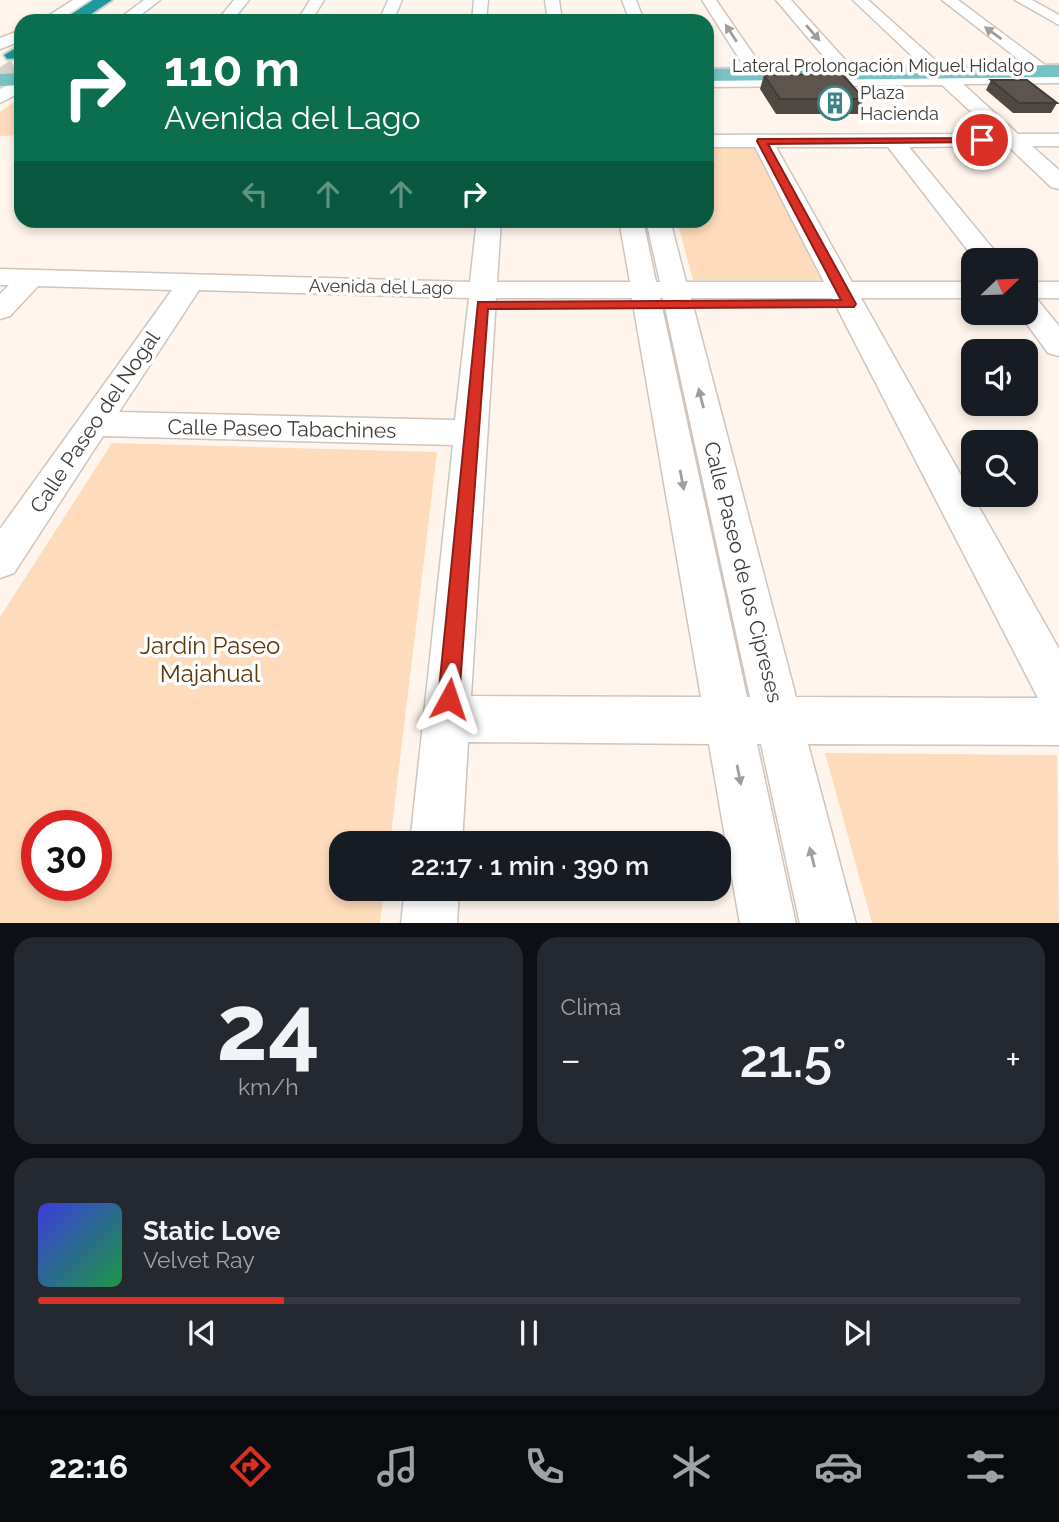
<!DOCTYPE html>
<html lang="es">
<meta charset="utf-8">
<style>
:root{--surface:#171b24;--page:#242831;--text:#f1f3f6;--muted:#9ea1a6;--line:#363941;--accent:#d93025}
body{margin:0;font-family:Raleway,sans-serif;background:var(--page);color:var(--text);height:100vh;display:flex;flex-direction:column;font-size:26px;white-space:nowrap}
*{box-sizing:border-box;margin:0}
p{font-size:23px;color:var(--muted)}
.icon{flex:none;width:38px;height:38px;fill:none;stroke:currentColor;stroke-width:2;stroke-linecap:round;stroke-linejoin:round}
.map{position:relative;height:923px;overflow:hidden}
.side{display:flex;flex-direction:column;gap:14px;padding:14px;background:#0d0f14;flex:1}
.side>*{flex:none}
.banner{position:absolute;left:14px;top:14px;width:700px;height:214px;border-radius:21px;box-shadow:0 4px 10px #0003;background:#0b6e4f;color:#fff;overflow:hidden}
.needle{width:46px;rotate:67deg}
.fabs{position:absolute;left:961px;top:248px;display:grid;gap:14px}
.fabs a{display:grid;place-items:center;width:77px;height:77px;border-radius:14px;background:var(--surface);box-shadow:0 4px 10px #0003;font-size:35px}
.speed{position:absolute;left:21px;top:810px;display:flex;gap:14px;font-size:35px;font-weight:700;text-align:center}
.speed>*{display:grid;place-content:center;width:91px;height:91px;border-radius:50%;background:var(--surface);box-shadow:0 4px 10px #0003;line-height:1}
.speed .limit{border:10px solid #d22;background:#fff;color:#111}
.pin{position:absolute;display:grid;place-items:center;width:60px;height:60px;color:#fff;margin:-30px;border:4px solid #fff;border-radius:50%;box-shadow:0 2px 7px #0007}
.me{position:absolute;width:77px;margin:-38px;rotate:5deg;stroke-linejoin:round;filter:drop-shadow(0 0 5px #0008)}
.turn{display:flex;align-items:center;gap:24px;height:147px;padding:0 35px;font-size:32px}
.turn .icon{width:91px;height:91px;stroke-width:2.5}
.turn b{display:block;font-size:49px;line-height:60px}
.lanes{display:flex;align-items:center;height:66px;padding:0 35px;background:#0003;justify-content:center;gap:35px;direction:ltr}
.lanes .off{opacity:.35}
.big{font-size:52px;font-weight:600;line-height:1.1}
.side .tile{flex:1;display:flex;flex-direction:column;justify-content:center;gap:10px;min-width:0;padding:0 24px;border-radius:21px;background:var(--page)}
.side .dial{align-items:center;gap:0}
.dial b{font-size:91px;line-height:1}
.song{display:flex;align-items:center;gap:21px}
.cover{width:84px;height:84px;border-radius:10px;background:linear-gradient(135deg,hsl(240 70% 55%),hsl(140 70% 35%))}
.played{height:7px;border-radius:4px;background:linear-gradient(90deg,var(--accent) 25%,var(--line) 25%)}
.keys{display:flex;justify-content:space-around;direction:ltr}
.heat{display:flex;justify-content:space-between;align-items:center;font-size:38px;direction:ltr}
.side .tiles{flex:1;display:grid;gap:14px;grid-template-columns:1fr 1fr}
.tile:last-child{grid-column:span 2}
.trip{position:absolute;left:329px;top:831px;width:402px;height:70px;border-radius:21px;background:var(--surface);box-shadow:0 4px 10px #0003;font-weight:600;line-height:70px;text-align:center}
.menu{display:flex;height:112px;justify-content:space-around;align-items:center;background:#090b0e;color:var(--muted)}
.menu .icon{width:49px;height:49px}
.menu .selected{color:var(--accent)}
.menu b{font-size:32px;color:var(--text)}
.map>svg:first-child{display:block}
</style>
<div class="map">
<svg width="1059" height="924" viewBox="0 0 1059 924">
<rect width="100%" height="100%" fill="#fff5ec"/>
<g fill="#fedcbb" fill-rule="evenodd">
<path d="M21 97V135L0 136V112Z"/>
<path d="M707 146H755L821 280H693L677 221 707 220Z"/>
<path d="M112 443 437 452 390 843 341 844V889H384L380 923H0V617ZM96 826V886H37V826Z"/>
<path d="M825 753 1057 755 1059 923H872Z"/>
</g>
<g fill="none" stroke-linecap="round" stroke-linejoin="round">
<path stroke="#d9d0c8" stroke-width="18" stroke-dasharray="18 9" stroke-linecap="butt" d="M0 78 21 64"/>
<g stroke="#cfc5bd" stroke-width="3">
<g id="minor">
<path d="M73 0H90L58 21H40Z"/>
<path d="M144 0H160L133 21H116Z"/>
<path d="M234 0H249L232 21H217Z"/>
<path d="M310 0H324L311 21H297Z"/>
<path d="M388 0H402L393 21H379Z"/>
<path d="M474 0H488L486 21H472Z"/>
<path d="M545 0H559L562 21H548Z"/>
<path d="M622 0H636L644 21H630Z"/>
<path d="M702 0H716L762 67 759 71H747Z"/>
<path d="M776 0H791L848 63 851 67 848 71H836Z"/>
<path d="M853 0H868L951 74 1059 73V83L963 84 1018 134H1059V146H1032L1059 170V189L1051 187 1008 146 909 147 1003 261H976L888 147H776L852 282H973V298H861L1059 649V745L808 744 856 924H800L761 744H757L796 924H740L709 744 468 742 462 844H410L453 445 103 436 14 573 0 578V529L172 290 38 286 10 316 0 319V294L9 285H0V269L470 282 477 220H501L497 282H630L619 220H643L656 282H660L646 220H670L686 282H824L755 147H707V135L995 134 942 85 707 87V77L931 74ZM199 290 469 298 455 420 119 412ZM496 298H632L701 697 471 696ZM660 298H663L750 697H747ZM691 298H832L1038 698 796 697Z"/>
<path d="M942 0H958L1045 65 1043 69H1031Z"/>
<path d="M1015 0H1032L1059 15V25Z"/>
<path d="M21 30V41L0 49V38Z"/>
<path d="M21 79V92L0 103V89Z"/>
<path d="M1026 282H1059V298H1036L1059 326V356L1048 353 1019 313H1026Z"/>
<path d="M405 889H459L457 924H401Z"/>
</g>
</g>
<g stroke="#d5d4d3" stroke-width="4">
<g id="major">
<path d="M1059 65V77L707 81V69Z"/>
<path d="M21 73V85L0 86V74Z"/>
</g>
</g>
<g stroke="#d5d4d3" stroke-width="4">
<g id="highway">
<path d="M93 0H112L81 21H61Z"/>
<path d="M21 45V58L7 59 4 55Z"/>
</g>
</g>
<use href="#minor" fill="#fff" fill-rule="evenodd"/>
<use href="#major" fill="#77c2c5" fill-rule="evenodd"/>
<use href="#highway" fill="#1c9a9e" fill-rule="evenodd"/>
</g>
<g fill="#504942">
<path d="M764 75 864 99 858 114H776L760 89Z"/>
<path d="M991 80 1057 103 1051 113H1013L986 90Z"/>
</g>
<g fill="#5d554d" stroke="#413c36" stroke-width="2">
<path d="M842 74 864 99H780L764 75Z"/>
<path d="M991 80H1027L1057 103H1019Z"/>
</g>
<defs><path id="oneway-solid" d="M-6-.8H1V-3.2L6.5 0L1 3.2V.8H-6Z" transform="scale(1.75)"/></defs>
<g fill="#9f9e9c">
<use href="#oneway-solid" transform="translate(731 33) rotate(-123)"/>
<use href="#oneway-solid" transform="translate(813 33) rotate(49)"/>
<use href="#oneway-solid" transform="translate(993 33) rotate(-144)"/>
<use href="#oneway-solid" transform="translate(701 398) rotate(-104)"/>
<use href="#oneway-solid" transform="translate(682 480) rotate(79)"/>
<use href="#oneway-solid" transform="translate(739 775) rotate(79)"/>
<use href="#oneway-solid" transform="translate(812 857) rotate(-104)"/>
</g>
<path fill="#d93025" stroke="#8d1f18" stroke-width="2" d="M982 138 986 140 985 142 768 144 856 304 854 307 488 309 459 699 456 707 449 710 441 707 438 699 478 302 841 300 757 141 758 139Z"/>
<defs>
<g id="building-ring" transform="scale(1.75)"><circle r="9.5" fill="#fff" stroke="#3a8385" stroke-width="1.5"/><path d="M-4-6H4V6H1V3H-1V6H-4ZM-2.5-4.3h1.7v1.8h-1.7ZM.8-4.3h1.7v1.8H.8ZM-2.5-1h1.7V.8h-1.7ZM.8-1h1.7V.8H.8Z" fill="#3a8385"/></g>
</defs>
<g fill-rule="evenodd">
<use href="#building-ring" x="835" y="103"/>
</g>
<g text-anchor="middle" stroke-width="7" stroke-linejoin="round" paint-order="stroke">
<g font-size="18" fill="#3f3c38" stroke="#fff">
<text x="883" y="72">Lateral Prolongación Miguel Hidalgo</text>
<text transform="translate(381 287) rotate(1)" y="6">Avenida del Lago</text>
</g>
<g font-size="18" fill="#3f3c38" stroke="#fff" text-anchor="start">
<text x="860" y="99">Plaza<tspan x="860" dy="21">Hacienda</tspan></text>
</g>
<g font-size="21" fill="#3f3c38" stroke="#fff">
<text transform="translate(95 422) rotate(-56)" y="7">Calle Paseo del Nogal</text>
<text transform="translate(282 429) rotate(1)" y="7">Calle Paseo Tabachines</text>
<text transform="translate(743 572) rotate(76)" y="7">Calle Paseo de los Cipreses</text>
</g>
<g font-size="24" fill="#5f3806" stroke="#fff">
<text x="210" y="654">Jardín Paseo<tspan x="210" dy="28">Majahual</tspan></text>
</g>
</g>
</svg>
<div class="fabs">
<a><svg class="needle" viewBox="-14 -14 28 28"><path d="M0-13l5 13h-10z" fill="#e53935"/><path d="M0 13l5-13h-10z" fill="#9ea1a6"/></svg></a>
<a><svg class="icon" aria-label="sound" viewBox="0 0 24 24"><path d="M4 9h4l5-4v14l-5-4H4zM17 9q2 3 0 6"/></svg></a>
<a><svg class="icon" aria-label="search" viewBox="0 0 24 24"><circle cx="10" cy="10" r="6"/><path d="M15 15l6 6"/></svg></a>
</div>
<div class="speed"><div class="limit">30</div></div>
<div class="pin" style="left:982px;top:140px;background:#d93025"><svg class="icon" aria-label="arrive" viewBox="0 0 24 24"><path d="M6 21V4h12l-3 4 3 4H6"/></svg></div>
<svg class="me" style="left:449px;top:699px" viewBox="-20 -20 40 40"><path d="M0-17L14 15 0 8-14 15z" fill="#d93025" stroke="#fff" stroke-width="4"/></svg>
<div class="trip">22:17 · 1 min · 390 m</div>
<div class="banner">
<div class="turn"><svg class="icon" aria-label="right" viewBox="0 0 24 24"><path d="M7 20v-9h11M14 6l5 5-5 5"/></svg><div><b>110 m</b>Avenida del Lago</div></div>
<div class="lanes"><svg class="icon off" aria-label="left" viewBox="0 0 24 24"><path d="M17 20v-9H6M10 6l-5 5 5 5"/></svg><svg class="icon off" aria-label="ahead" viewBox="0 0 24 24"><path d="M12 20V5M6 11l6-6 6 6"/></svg><svg class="icon off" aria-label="ahead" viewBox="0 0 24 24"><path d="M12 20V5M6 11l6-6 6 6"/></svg><svg class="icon" aria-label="right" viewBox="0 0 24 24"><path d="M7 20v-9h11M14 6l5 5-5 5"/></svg></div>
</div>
</div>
<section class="side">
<div class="tiles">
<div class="tile dial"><b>24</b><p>km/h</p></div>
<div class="tile"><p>Clima</p>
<div class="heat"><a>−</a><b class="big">21.5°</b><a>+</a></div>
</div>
<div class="tile">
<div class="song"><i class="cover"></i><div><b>Static Love</b><p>Velvet Ray</p></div></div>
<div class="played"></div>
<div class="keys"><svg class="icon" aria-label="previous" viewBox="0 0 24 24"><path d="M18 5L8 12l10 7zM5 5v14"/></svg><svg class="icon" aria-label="pause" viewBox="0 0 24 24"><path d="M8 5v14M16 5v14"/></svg><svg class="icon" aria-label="next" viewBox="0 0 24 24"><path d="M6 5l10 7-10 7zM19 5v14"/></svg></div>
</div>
</div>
</section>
<nav class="menu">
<b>22:16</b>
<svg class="icon selected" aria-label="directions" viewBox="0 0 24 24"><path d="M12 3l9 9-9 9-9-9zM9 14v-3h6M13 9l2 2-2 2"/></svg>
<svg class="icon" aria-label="music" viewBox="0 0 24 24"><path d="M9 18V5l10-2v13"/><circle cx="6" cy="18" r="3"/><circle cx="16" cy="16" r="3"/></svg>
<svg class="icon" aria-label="phone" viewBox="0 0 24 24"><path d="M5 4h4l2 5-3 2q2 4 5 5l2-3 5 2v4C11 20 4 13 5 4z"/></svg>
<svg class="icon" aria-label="climate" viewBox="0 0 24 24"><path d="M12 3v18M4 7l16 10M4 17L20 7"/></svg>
<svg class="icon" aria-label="car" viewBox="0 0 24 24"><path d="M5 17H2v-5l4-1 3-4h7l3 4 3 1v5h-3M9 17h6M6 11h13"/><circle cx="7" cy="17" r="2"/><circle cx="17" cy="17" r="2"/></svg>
<svg class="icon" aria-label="filters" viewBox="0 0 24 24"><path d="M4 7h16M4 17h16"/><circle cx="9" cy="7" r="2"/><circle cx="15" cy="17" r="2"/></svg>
</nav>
